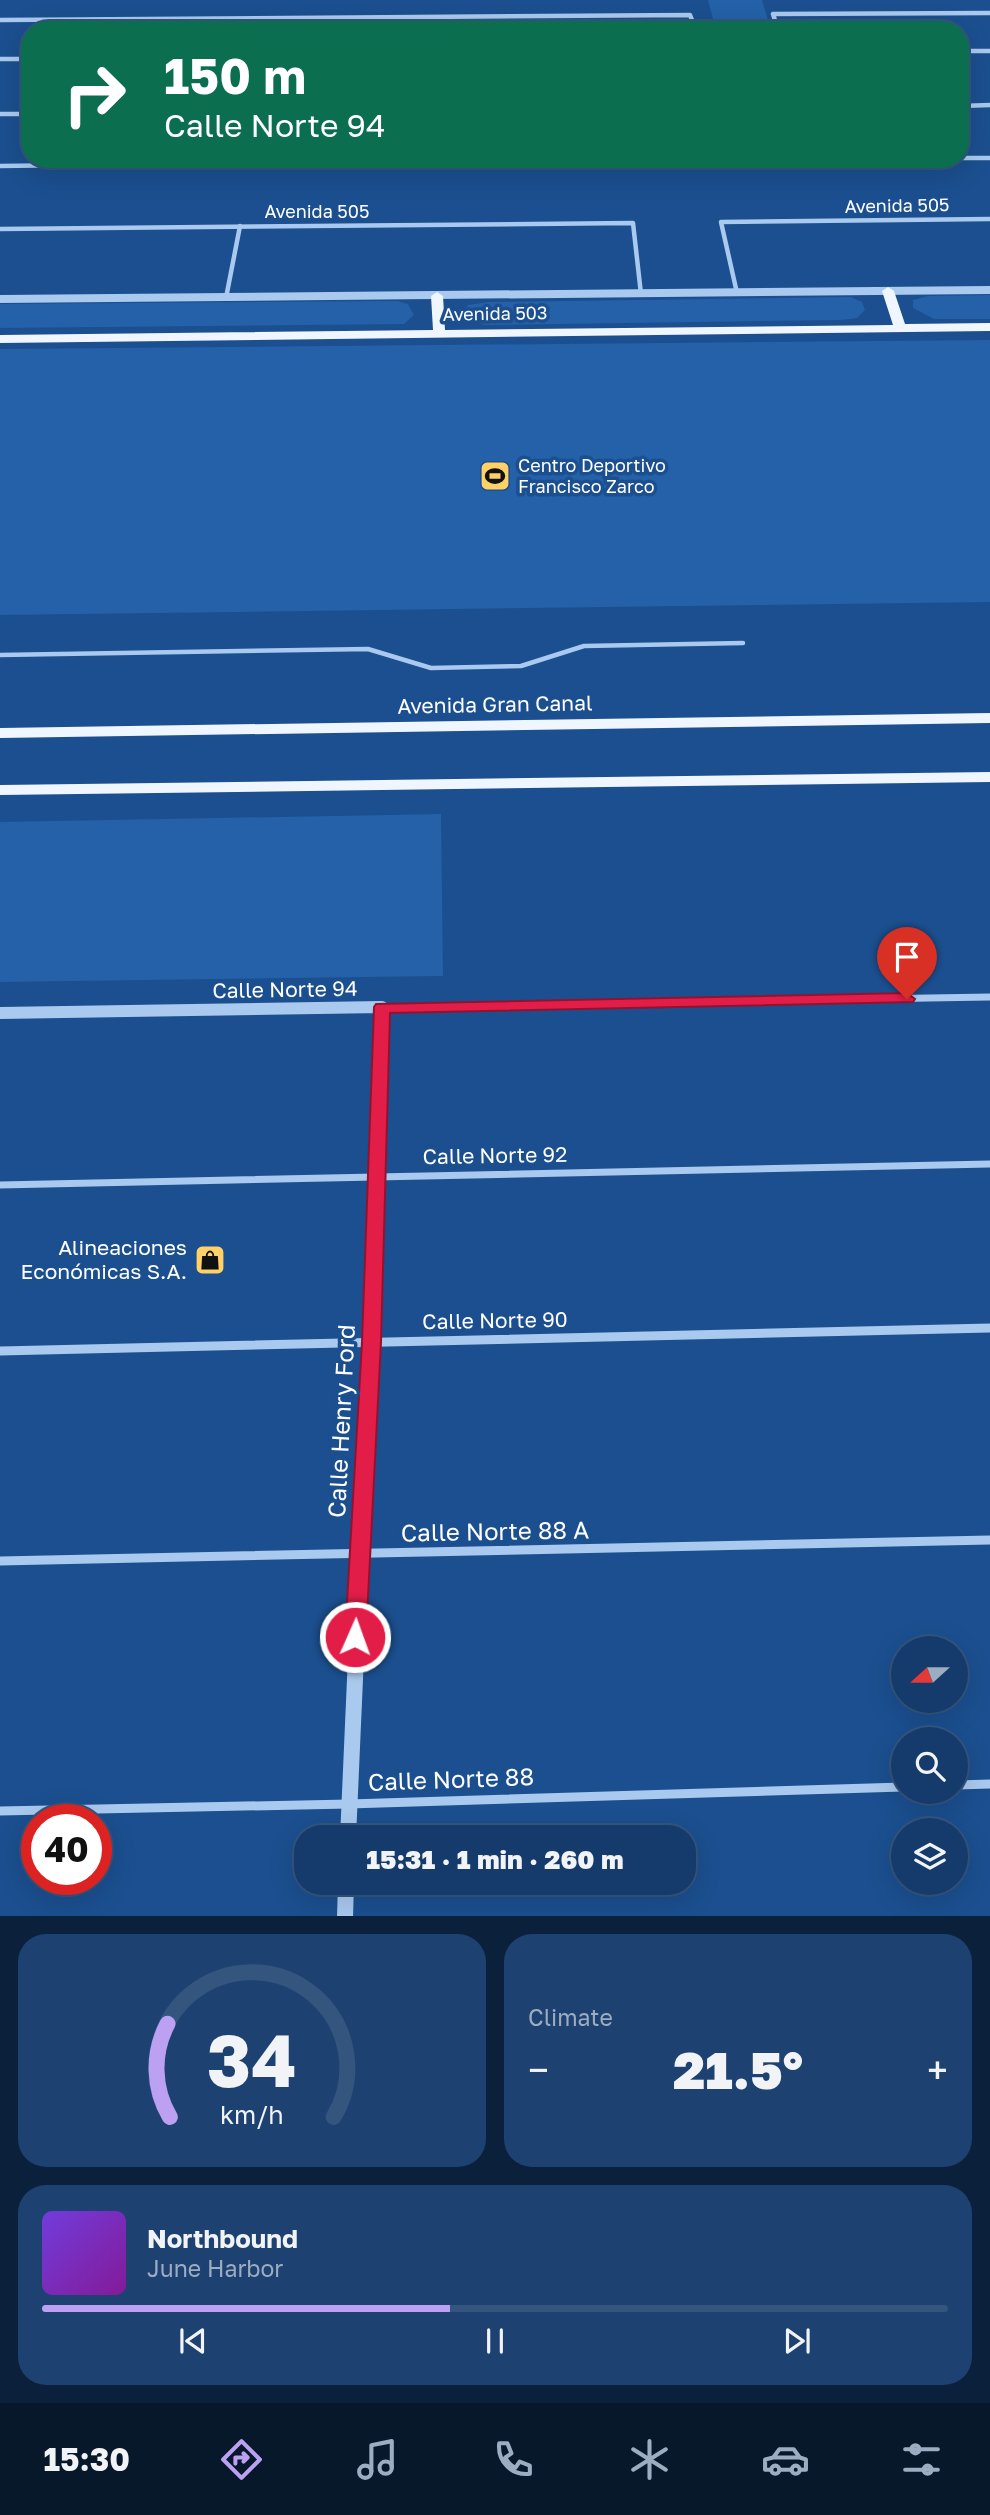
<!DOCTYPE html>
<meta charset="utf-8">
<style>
:root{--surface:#143b6b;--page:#1d4271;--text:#f1f3f6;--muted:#9dadc1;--line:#33557e;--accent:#bca0f2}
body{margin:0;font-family:"Golos Text",sans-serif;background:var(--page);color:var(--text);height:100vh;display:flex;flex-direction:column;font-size:26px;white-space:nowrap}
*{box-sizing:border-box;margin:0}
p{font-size:23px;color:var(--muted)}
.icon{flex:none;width:38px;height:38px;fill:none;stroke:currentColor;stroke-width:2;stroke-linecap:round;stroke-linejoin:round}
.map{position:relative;height:1916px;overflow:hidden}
.details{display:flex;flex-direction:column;gap:18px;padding:18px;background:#0b203b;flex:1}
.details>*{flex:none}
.top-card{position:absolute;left:21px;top:21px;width:948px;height:147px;border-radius:28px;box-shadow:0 7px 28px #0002,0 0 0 2px var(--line);background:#0b6e4f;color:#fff;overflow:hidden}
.needle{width:46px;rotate:249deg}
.fabs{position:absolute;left:891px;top:1636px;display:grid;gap:14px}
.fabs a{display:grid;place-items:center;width:77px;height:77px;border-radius:50%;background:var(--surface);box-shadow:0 7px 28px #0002,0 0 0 2px var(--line);font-size:35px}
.speed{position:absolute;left:21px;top:1804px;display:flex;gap:14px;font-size:35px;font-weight:700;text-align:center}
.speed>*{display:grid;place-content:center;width:91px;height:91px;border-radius:50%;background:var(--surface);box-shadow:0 7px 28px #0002,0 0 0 2px var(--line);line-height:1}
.speed .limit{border:10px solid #d22;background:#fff;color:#111}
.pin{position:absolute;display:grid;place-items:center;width:60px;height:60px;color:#fff;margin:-72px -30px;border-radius:50% 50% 50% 0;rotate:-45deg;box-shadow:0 0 7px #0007}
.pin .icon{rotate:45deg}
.me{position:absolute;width:77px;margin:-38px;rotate:2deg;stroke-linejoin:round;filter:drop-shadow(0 0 5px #0008)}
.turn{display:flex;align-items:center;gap:24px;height:147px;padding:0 28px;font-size:32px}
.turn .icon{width:91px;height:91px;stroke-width:2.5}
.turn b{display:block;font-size:49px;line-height:60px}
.big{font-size:52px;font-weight:800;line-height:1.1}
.details .widget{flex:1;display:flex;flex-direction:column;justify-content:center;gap:10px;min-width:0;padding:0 24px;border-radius:28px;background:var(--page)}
.details .dial{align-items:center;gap:0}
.dial svg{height:182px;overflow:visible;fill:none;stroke:var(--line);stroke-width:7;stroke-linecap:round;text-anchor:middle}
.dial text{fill:var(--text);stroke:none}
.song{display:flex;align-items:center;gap:21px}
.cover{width:84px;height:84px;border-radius:10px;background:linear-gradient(135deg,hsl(260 70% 55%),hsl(290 70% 35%))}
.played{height:7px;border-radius:4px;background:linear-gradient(90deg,var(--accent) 45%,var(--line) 45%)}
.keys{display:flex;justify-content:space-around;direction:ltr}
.heat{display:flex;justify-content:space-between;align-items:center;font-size:38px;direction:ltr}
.details .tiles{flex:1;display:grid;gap:18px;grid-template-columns:1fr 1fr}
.widget:last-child{grid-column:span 2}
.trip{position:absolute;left:294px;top:1825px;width:402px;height:70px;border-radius:28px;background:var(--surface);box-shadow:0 7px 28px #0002,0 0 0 2px var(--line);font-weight:800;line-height:70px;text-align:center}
.tabs{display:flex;height:112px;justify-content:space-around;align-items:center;background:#08182b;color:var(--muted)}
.tabs .icon{width:49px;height:49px}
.tabs .active{color:var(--accent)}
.tabs b{font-size:32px;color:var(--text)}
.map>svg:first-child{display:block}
</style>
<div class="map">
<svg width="990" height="1917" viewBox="0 0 990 1917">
<rect width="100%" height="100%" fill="#1b4f8f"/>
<g fill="#2461a8">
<path d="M708 0H762L771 30H716Z"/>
<path d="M990 295V319H934L913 308V300L928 296Z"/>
<path d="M851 297 862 302 865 310 857 318 842 320 484 325 467 319 461 313 468 305 488 302Z"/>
<path d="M397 301 408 304 414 315 404 324 0 328V304Z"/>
<path d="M990 340V602L0 615V349Z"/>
<path d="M441 814 443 976 0 982V822Z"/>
</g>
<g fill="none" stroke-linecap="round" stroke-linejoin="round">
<path stroke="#a9c9ee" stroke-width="4.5" d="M0 655 368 649 431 668 521 666 584 646 743 643"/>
<g stroke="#a9c9ee" stroke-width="4.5">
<path d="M0 20 690 15 696 30"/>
<path d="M778 30 773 14 990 13"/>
<path d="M961 51H990"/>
<path d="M0 59H30"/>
<path d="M961 106 990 105"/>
<path d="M0 114H30"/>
<path d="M961 158H990"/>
<path d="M0 166 555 159"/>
<path d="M0 229 633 223 641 294"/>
<path d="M737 293 721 222 990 219"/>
<path d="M226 298 240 226"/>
</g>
<g stroke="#a9c9ee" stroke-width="7">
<path d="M382 1007 990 997"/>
<path d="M0 1185 990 1164"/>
</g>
<g stroke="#a9c9ee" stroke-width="9">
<path d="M0 1351 990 1328"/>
<path d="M0 1561 990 1540"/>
<path d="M956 1785 990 1784"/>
<path d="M0 1811 349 1804 903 1787"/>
</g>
<path stroke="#a9c9ee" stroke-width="8" d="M0 299 990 290"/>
<path stroke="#a9c9ee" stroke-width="12" d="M0 1013 382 1007 374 1249"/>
<g stroke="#a9c9ee" stroke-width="16">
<path d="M348 1838 374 1247"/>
<path d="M345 1917 346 1883"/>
</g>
<g fill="#f0f6ff" fill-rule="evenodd">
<path d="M888 287 894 291 905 324 990 323V331L0 343V335L433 330 431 296 437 292 443 296 445 330 893 325 882 291Z"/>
<path d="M990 713V723L0 738V728Z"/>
<path d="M990 772V782L0 795V785Z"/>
</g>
</g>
<path fill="#e11d48" stroke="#92132f" stroke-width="2" d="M907 993 915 999 913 1002 390 1013 381 1342 366 1637 363 1644 355 1646 348 1644 345 1637 362 1342 374 1007 376 1004Z"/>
<defs>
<g id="stadium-square" transform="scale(1.575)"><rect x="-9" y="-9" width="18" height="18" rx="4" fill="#ffd166" stroke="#1b4f8f"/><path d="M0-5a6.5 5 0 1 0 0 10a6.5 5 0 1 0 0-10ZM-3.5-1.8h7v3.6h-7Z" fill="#111"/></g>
<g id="shop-square" transform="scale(1.575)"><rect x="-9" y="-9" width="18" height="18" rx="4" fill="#ffd166" stroke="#1b4f8f"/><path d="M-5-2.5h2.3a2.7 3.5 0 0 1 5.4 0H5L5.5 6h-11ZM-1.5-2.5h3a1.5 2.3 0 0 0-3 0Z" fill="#111"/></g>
</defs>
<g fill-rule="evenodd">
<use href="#stadium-square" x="495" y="476"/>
<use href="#shop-square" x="210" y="1260"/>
</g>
<g text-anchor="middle" stroke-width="7" stroke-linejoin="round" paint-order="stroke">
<g font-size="18" fill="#fff" stroke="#1b4f8f">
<text transform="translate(897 206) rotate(-1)" y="6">Avenida 505</text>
<text x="317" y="218">Avenida 505</text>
<text transform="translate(495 314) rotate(-1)" y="6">Avenida 503</text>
</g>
<g font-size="18" fill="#fff" stroke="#1b4f8f" text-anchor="start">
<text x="518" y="472">Centro Deportivo<tspan x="518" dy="21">Francisco Zarco</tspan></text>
</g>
<g font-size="21" fill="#fff" stroke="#1b4f8f">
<text transform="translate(495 705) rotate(-1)" y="7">Avenida Gran Canal</text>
<text transform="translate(285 990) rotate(-1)" y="7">Calle Norte 94</text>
<text transform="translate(495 1156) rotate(-1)" y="7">Calle Norte 92</text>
<text transform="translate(495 1321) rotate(-1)" y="7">Calle Norte 90</text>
</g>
<g font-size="21" fill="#fff" stroke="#1b4f8f" text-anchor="end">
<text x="187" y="1255">Alineaciones<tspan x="187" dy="24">Económicas S.A.</tspan></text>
</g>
<g font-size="24" fill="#fff" stroke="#1b4f8f">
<text transform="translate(342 1421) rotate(-87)" y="8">Calle Henry Ford</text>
<text transform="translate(495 1532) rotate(-1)" y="8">Calle Norte 88 A</text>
<text transform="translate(451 1780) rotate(-2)" y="8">Calle Norte 88</text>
</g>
</g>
</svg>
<div class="fabs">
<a><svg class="needle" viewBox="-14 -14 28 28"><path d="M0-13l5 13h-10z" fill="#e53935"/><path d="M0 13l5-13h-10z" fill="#9dadc1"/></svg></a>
<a><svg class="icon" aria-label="search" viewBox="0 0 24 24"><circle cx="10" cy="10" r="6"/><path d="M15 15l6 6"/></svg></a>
<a><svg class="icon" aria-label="layers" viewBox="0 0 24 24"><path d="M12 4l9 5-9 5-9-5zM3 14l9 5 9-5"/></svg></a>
</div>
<div class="speed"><div class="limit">40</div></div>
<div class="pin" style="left:907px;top:999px;background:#d93025"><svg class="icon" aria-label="arrive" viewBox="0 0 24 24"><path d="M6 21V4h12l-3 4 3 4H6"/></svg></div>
<svg class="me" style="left:355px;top:1637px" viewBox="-20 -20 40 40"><circle r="17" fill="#e11d48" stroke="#fff" stroke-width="3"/><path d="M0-11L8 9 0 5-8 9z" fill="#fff"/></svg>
<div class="trip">15:31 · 1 min · 260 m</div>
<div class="top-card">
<div class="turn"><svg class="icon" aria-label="right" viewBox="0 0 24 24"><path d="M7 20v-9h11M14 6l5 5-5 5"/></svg><div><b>150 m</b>Calle Norte 94</div></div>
</div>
</div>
<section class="details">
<div class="tiles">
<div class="widget dial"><svg viewBox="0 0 100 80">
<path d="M14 69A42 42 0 1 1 86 69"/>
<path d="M14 69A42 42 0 0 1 13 28" stroke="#bca0f2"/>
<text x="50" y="56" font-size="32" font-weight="700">34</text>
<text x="50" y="72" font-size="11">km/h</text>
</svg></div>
<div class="widget"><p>Climate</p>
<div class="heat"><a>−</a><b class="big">21.5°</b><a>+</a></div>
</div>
<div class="widget">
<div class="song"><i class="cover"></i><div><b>Northbound</b><p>June Harbor</p></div></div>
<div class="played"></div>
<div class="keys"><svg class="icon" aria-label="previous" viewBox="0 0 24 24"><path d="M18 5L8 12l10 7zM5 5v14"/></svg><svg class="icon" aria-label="pause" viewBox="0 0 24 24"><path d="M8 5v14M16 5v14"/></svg><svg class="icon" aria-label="next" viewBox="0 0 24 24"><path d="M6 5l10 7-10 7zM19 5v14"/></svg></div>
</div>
</div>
</section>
<nav class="tabs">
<b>15:30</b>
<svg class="icon active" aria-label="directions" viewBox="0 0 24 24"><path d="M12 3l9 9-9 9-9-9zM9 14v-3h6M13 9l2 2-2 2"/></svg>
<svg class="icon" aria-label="music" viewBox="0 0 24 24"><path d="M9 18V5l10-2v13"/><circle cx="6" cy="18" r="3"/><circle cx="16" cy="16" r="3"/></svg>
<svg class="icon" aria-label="phone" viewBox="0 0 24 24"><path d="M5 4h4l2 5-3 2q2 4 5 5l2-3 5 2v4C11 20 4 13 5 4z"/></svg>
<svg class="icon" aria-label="climate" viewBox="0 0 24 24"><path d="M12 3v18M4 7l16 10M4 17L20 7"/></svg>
<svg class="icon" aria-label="car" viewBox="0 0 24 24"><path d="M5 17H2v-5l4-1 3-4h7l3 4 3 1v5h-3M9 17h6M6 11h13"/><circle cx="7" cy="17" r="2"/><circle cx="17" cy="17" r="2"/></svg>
<svg class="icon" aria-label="filters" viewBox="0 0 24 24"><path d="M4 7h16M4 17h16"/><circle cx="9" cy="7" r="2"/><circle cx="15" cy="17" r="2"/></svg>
</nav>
